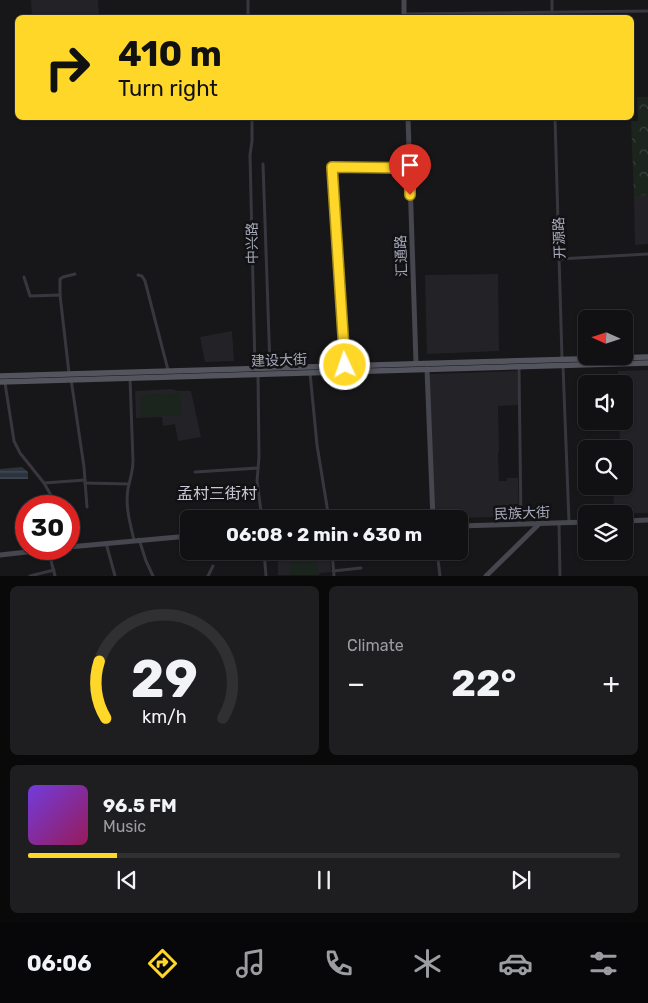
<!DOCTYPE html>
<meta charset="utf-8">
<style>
:root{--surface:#111013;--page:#1e1e21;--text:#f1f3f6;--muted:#9c9da0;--line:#303033;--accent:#ffd728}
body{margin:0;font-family:Rubik,"Noto Sans SC",sans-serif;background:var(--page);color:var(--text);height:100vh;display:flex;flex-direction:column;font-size:19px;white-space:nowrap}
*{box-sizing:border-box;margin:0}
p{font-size:16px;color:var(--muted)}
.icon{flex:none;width:28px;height:28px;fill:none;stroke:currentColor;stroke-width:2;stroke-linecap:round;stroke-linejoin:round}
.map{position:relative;height:576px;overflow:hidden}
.panel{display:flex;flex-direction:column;gap:10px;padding:10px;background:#09090a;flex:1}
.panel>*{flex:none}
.top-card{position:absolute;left:15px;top:15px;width:619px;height:105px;border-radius:8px;box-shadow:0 1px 4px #0004,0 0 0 1px var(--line);background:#ffd728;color:#111;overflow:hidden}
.needle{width:32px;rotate:273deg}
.fabs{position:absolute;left:578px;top:310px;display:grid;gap:10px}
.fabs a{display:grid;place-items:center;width:55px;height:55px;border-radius:8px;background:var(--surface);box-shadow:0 1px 4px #0004,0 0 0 1px var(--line);font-size:25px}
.speed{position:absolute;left:15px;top:495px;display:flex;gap:10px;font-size:25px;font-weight:700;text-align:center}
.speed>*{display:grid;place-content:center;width:65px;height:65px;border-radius:50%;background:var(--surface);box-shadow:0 1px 4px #0004,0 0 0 1px var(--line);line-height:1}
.speed .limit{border:8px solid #d22;background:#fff;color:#111}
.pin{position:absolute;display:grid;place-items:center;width:42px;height:42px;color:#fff;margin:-51px -21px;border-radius:50% 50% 50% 0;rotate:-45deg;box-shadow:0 0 5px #0007}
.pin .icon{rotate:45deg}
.me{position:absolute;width:55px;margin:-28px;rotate:357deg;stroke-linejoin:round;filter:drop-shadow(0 0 4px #0008)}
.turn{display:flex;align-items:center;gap:18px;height:105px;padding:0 20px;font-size:22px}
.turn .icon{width:65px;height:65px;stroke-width:2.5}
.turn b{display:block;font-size:35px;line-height:42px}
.big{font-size:38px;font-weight:700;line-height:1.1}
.panel .tile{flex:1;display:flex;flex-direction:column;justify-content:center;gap:8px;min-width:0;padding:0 18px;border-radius:8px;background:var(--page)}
.panel .dial{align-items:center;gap:0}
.dial svg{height:130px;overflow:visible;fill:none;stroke:var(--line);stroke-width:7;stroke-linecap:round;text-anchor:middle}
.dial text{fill:var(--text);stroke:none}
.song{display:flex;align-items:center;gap:15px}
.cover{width:60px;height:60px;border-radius:8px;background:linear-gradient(135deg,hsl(260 70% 55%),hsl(330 70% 35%))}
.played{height:5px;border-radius:2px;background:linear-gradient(90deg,var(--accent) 15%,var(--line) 15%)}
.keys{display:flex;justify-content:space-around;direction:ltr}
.heat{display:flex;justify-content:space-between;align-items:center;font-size:28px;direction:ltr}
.panel .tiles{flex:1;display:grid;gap:10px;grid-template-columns:1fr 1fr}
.tile:last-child{grid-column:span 2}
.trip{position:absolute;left:180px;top:510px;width:288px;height:50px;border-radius:8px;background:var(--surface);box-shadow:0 1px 4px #0004,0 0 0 1px var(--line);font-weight:700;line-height:50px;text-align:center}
.tab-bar{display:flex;height:80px;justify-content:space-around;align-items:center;background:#070608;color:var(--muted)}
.tab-bar .icon{width:35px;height:35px}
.tab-bar .current{color:var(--accent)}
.tab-bar b{font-size:22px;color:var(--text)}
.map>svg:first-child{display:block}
</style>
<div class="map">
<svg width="648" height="576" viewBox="0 0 648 576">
<defs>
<pattern id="forest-crowns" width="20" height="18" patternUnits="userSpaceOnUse" patternTransform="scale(1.25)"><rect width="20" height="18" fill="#1c241e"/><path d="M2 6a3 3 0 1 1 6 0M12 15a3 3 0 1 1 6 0" fill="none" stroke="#3a413d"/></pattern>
<pattern id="water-rules" width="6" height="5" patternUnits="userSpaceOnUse" patternTransform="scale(1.25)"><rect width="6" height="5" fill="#2b333e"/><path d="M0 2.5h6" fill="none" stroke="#474e58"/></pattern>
</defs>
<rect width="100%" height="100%" fill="#171619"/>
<g fill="#232226">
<path d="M31 0H98L99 17H32Z"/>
<path d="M648 195V244L635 245 634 196Z"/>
<path d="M498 274 499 351 427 354 425 275Z"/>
<path d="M232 331 234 361 205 362 200 337Z"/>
<path d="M648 370V513L607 514V506H614L613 486H624V449H612V445H620L619 421H624V384H618V371Z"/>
<path d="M517 371 519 405 498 406 499 451 498 452 499 481H507V478H518L519 516 435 519 429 374Z"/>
<path d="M171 389 179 391H191L201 437 178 441 175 424 163 426 162 417 136 418 135 391Z"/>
<path d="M278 551H330L331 572 319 573V575H278Z"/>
</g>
<path fill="url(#forest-crowns)" d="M637 97H648V195L634 196 631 121H638Z"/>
<g fill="#1c241e">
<path d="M179 393 183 415 141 417 140 395Z"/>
<path d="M289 551H317L318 575H289Z"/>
</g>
<path fill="url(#water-rules)" d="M22 467 28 472V479H0V469Z"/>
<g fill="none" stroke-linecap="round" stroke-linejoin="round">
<g stroke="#37373e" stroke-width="3">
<path d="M248 0V18"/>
<path d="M552 0V18"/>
<path d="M404 14 648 11"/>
<path d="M252 118V141L250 155 255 368"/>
<path d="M555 118 562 359"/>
<path d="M263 164 270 367"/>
<path d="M559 259 648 254"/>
<path d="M138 275 142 276 145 281 168 370"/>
<path d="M24 277 30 296 60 295 69 373"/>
<path d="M60 295V279L63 277 75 274"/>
<path d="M345 365 332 167 409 168"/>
<path d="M563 366 569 522"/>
<path d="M519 368 521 524"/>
<path d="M310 373 317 445 329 519"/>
<path d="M258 375 259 457 257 481 262 519"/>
<path d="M130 378 133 461C133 471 130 479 128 489 125 506 130 523 134 540"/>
<path d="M71 379 84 467 87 507"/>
<path d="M5 383 14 441 20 453 44 483 57 506"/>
<path d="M195 472 258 468"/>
<path d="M44 483 85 480"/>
<path d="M85 483 129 484"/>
<path d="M559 523 560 576"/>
<path d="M69 534 72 547"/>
<path d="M139 539 146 561 153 576"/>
<path d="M106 543 115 576"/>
<path d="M48 549 55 576"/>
<path d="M264 551 266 576"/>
<path d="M332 551 334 576"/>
<path d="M437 551 440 576"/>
<path d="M333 571 361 568"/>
<path d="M30 576 54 570"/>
<path d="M208 576 213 566"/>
</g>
<g stroke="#45464e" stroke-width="5">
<path d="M404 0V18"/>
<path d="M408 118 416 363"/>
<path d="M427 369 433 519"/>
<path d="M624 521 648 520"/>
<path d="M459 526 586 522"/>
<path d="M69 547 189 536"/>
<path d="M0 555 54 549"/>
<path d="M486 576 539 524"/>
</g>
<g stroke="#53545d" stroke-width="5.5">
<path d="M0 376 648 357"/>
<path d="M0 382 648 363"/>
</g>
</g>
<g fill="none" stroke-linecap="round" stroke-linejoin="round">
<g stroke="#a68c1a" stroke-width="12">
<path id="route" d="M345 365 332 167 410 168V195"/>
</g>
<use href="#route" stroke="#ffd728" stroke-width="9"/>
</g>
<g text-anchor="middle" stroke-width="5" stroke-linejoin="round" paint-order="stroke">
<g font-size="14" fill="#a7aaba" stroke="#121114">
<text transform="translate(559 238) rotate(-92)" y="5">开源路</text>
<text transform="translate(252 243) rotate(-91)" y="5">中兴路</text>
<text transform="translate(401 256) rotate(-92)" y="5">汇通路</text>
<text transform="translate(279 360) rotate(-2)" y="5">建设大街</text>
<text transform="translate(522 513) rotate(-2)" y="5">民族大街</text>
</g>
<g font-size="16" fill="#c9cad5" stroke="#121114">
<text x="217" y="499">孟村三街村</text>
</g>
</g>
</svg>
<div class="fabs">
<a><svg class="needle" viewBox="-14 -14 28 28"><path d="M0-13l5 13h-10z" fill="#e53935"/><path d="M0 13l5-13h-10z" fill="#9c9da0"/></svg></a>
<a><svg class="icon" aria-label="sound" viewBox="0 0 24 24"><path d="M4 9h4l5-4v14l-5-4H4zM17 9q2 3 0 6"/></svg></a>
<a><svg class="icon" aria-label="search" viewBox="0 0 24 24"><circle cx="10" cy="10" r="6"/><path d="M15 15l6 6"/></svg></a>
<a><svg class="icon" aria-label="layers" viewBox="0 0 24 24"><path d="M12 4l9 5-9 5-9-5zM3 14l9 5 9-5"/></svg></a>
</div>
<div class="speed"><div class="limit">30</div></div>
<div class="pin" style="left:410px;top:195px;background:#d93025"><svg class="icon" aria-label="arrive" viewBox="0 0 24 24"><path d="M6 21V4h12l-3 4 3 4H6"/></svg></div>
<svg class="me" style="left:345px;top:365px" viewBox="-20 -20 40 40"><circle r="17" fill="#ffd728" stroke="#fff" stroke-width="3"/><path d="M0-11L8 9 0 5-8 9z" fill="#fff"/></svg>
<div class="trip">06:08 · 2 min · 630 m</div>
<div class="top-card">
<div class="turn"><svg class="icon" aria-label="right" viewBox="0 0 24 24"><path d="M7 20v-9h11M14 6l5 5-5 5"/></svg><div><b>410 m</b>Turn right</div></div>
</div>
</div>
<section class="panel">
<div class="tiles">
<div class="tile dial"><svg viewBox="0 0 100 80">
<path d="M14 69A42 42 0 1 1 86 69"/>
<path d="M14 69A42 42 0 0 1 10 34" stroke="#ffd728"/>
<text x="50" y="56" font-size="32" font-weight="700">29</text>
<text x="50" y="72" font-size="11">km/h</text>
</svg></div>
<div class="tile"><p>Climate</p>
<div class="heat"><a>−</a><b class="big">22°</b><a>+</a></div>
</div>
<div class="tile">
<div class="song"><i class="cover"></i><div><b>96.5 FM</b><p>Music</p></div></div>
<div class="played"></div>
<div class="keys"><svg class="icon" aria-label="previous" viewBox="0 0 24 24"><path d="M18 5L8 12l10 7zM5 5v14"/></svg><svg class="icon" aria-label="pause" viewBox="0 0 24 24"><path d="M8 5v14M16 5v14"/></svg><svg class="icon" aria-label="next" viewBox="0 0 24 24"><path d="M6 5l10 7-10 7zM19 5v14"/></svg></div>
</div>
</div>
</section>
<nav class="tab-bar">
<b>06:06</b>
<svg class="icon current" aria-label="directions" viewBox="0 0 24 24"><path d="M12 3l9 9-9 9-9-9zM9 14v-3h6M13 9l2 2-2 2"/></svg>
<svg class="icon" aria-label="music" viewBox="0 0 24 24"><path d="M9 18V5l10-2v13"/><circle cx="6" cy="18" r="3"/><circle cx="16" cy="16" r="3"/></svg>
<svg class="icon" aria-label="phone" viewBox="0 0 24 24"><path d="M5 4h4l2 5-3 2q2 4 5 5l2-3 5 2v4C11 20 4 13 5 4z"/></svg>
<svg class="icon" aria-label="climate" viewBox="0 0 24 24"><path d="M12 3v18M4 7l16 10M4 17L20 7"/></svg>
<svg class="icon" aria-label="car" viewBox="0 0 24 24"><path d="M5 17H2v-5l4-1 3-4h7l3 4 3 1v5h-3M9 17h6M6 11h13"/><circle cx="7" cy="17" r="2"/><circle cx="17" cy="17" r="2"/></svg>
<svg class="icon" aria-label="filters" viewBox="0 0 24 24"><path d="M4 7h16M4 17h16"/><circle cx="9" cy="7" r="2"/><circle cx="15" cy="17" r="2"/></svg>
</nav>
